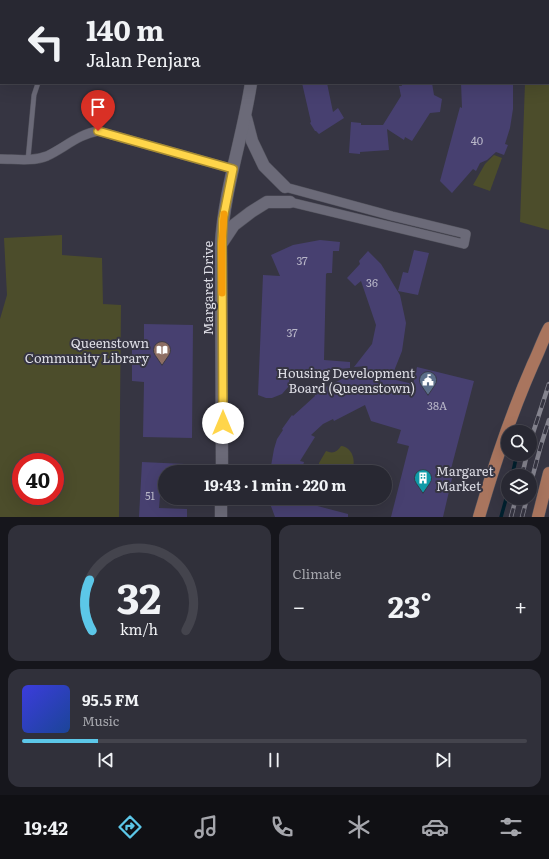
<!DOCTYPE html>
<meta charset="utf-8">
<style>
:root{--surface:#282832;--page:#30303a;--text:#f1f3f6;--muted:#a5a6ac;--line:#44444d;--accent:#5cc7e8}
body{margin:0;font-family:Literata,serif;background:var(--page);color:var(--text);height:100vh;display:flex;flex-direction:column;font-size:15px;white-space:nowrap}
*{box-sizing:border-box;margin:0}
p{font-size:13px;color:var(--muted)}
.icon{flex:none;width:22px;height:22px;fill:none;stroke:currentColor;stroke-width:2;stroke-linecap:round;stroke-linejoin:round}
.map{position:relative;height:517px;overflow:hidden}
.side{display:flex;flex-direction:column;gap:8px;padding:8px;background:#16161c;flex:1}
.side>*{flex:none}
.top-card{position:absolute;left:0px;top:0px;width:549px;height:84px;box-shadow:0 4px 16px #0002,0 0 0 1px var(--line);background:#282832;color:var(--text);overflow:hidden}
.tools{position:absolute;left:501px;top:425px;display:grid;gap:8px}
.tools a{display:grid;place-items:center;width:36px;height:36px;border-radius:50%;background:var(--surface);box-shadow:0 4px 16px #0002,0 0 0 1px var(--line);font-size:20px}
.speed{position:absolute;left:12px;top:453px;display:flex;gap:8px;font-size:20px;font-weight:700;text-align:center}
.speed>*{display:grid;place-content:center;width:52px;height:52px;border-radius:50%;background:var(--surface);box-shadow:0 4px 16px #0002,0 0 0 1px var(--line);line-height:1}
.speed .limit{border:6px solid #d22;background:#fff;color:#111}
.pin{position:absolute;display:grid;place-items:center;width:34px;height:34px;color:#fff;margin:-41px -17px;border-radius:50% 50% 50% 0;rotate:-45deg;box-shadow:0 0 4px #0007}
.pin .icon{rotate:45deg}
.me{position:absolute;width:44px;margin:-22px;rotate:0deg;stroke-linejoin:round;filter:drop-shadow(0 0 3px #0008)}
.turn{display:flex;align-items:center;gap:14px;height:84px;padding:0 20px;font-size:18px}
.turn .icon{width:52px;height:52px;stroke-width:2.5}
.turn b{display:block;font-size:28px;line-height:34px}
.big{font-size:30px;font-weight:700;line-height:1.1}
.side .widget{flex:1;display:flex;flex-direction:column;justify-content:center;gap:6px;min-width:0;padding:0 14px;border-radius:12px;background:var(--page)}
.side .dial{align-items:center;gap:0}
.dial svg{height:104px;overflow:visible;fill:none;stroke:var(--line);stroke-width:7;stroke-linecap:round;text-anchor:middle}
.dial text{fill:var(--text);stroke:none}
.song{display:flex;align-items:center;gap:12px}
.cover{width:48px;height:48px;border-radius:6px;background:linear-gradient(135deg,hsl(240 70% 55%),hsl(220 70% 35%))}
.played{height:4px;border-radius:2px;background:linear-gradient(90deg,var(--accent) 15%,var(--line) 15%)}
.keys{display:flex;justify-content:space-around;direction:ltr}
.heat{display:flex;justify-content:space-between;align-items:center;font-size:22px;direction:ltr}
.side .tiles{flex:1;display:grid;gap:8px;grid-template-columns:1fr 1fr}
.widget:last-child{grid-column:span 2}
.trip{position:absolute;left:158px;top:465px;width:234px;height:40px;border-radius:20px;background:var(--surface);box-shadow:0 4px 16px #0002,0 0 0 1px var(--line);font-weight:700;line-height:40px;text-align:center}
.tab-bar{display:flex;height:64px;justify-content:space-around;align-items:center;background:#101014;color:var(--muted)}
.tab-bar .icon{width:28px;height:28px}
.tab-bar .current{color:var(--accent)}
.tab-bar b{font-size:18px;color:var(--text)}
.map>svg:first-child{display:block}
</style>
<div class="map">
<svg width="549" height="517" viewBox="0 0 549 517">
<rect width="100%" height="100%" fill="#363542"/>
<g fill="#4c4d2b" fill-rule="evenodd">
<path d="M528 0H549V230L520 222 525 83H548V1H528Z"/>
<path d="M494 155 502 158 490 191 473 185 485 164Z"/>
<path d="M62 235V255L102 258 103 304 121 305 119 517H0V319L7 295 4 238ZM21 462H55V496H21Z"/>
<path d="M341 446C353 447 357 463 351 472H325L319 469V463L326 451C333 454 337 452 341 446Z"/>
</g>
<g fill="none" stroke-linecap="round" stroke-linejoin="round">
<g stroke="#00202e" stroke-width="3.5">
<path d="M512 476 517 454"/>
<path d="M501 517 508 492"/>
</g>
</g>
<g fill="#474070">
<path d="M302 83H327L333 112 338 108 344 118 319 134 316 131H315L310 123 311 122Z"/>
<path d="M401 83H432L434 95 442 99 440 112 430 113 412 141 405 137 404 140 387 129 389 150 360 152V154L349 153 351 122 361 123V125H383L401 96 399 86H402Z"/>
<path d="M461 83H513V109L510 128 505 144 508 145 504 155 496 152 487 160 480 163 476 171 473 169 452 193 440 181 460 107 462 108Z"/>
<path d="M320 240 340 242 339 251H333L332 273H327L326 274 324 360 350 362V368L317 371 302 376 292 375V380H289V386L282 394 272 398H266L258 395 263 275 280 276 271 255 293 245Z"/>
<path d="M414 250 429 253 418 295 398 291 403 272 408 273Z"/>
<path d="M368 251 381 264 400 295 406 323 402 351 394 371 388 378 413 384 417 367 474 381 451 469 454 470 443 517H391L409 446 397 443 401 430 371 421 365 405 334 421 333 419 323 424 311 435 315 437 300 461 304 462 301 472H276L277 468 271 466 274 449 277 439 283 430 282 429 292 415 293 416 315 396 314 393 368 366 354 367 372 344 376 325 361 281 355 286 347 278 360 264 359 261Z"/>
<path d="M144 324 193 325 192 438 143 437 144 382 132 381V348H144Z"/>
<path d="M142 462 185 464V472H165V484H161L159 508 187 509V517H139Z"/>
<path d="M268 498H305L306 503 348 514V517H275Z"/>
</g>
<g fill="none" stroke-linecap="round" stroke-linejoin="round">
<g stroke="#53535d" stroke-width="5.5">
<path id="lane" d="M28 159 34 95 38 83"/>
</g>
<g stroke="#53535d" stroke-width="10">
<g id="street">
<path d="M0 159C15 159 32 162 47 156 64 148 79 134 98 131L233 169"/>
<path d="M285 187 392 216 466 234 464 244 290 202"/>
</g>
</g>
<g stroke="#53535d" stroke-width="13">
<g id="secondary">
<path d="M260 0V1"/>
<path d="M246 118 252 141 264 166 285 187"/>
<path d="M222 243 234 225 251 212 267 202H290"/>
<path d="M222 472 221 244C224 190 243 137 251 83"/>
<path d="M221 517V498"/>
</g>
</g>
<g stroke="#53535d" stroke-width="13">
<g id="primary">
<path d="M479 517C494 465 511 414 533 364 539 352 543 339 549 328"/>
<path d="M538 517 549 473"/>
</g>
</g>
<use href="#lane" stroke="#6b6a78" stroke-width="4.5"/>
<use href="#street" stroke="#6b6a78" stroke-width="9"/>
<use href="#secondary" stroke="#6b6a78" stroke-width="12"/>
<use href="#primary" stroke="#a9755e" stroke-width="12"/>
<g stroke="#85848f" stroke-width="4.5">
<g id="rail">
<path d="M530 442 549 384"/>
<path d="M522 476 527 454"/>
<path d="M530 486 541 445 549 420"/>
<path d="M511 517 516 498"/>
<path d="M522 517 527 498"/>
</g>
</g>
<use href="#rail" stroke="#363542" stroke-width="3" stroke-dasharray="9" stroke-linecap="butt"/>
</g>
<g fill="none" stroke-linecap="round" stroke-linejoin="round">
<g stroke="#a68a30" stroke-width="10">
<path id="route" d="M98 131 233 169 223 219 222 244 223 423"/>
</g>
<use href="#route" stroke="#ffd54a" stroke-width="7"/>
<path stroke="#f59e0b" stroke-width="7" d="M222 293V244L224 214"/>
</g>
<defs>
<g id="library-pin" transform="scale(0.9)"><path d="M0 17L-7.5 6A9.5 9.5 0 1 1 7.5 6Z" fill="#8d6e63" stroke="#363542"/><path d="M-6-4Q-3-5.5-.7-3.5V5Q-3 3-6 4ZM6-4Q3-5.5 .7-3.5V5Q3 3 6 4Z" fill="#fff"/></g>
<g id="civic-pin" transform="scale(0.9)"><path d="M0 17L-7.5 6A9.5 9.5 0 1 1 7.5 6Z" fill="#5c6f8a" stroke="#363542"/><path d="M-.6-6.5H3V-4.5H.6V-3L4-1V1h2V6H-6V1h2V-1L-.6-3ZM-1.2 2.5V6h2.4V2.5Z" fill="#fff"/></g>
<g id="building-pin" transform="scale(0.9)"><path d="M0 17L-7.5 6A9.5 9.5 0 1 1 7.5 6Z" fill="#0f9aa8" stroke="#363542"/><path d="M-4-6H4V6H1V3H-1V6H-4ZM-2.5-4.3h1.7v1.8h-1.7ZM.8-4.3h1.7v1.8H.8ZM-2.5-1h1.7V.8h-1.7ZM.8-1h1.7V.8H.8Z" fill="#fff"/></g>
</defs>
<g fill-rule="evenodd">
<use href="#library-pin" x="162" y="350"/>
<use href="#civic-pin" x="428" y="380"/>
<use href="#building-pin" x="423" y="478"/>
</g>
<g text-anchor="middle" stroke-width="4" stroke-linejoin="round" paint-order="stroke">
<g font-size="11" fill="#b8b6c8">
<text x="477" y="145">40</text>
<text x="302" y="265">37</text>
<text x="372" y="287">36</text>
<text x="292" y="337">37</text>
<text x="437" y="410">38A</text>
<text x="150" y="500">51</text>
</g>
<g font-size="13" fill="#dddde5" stroke="#363542">
<text transform="translate(208 288) rotate(-90)" y="5">Margaret Drive</text>
</g>
<g font-size="13" fill="#dddde5" stroke="#363542" text-anchor="end">
<text x="149" y="348">Queenstown<tspan x="149" dy="15">Community Library</tspan></text>
<text x="415" y="378">Housing Development<tspan x="415" dy="15">Board (Queenstown)</tspan></text>
<text x="436" y="476" text-anchor="start">Margaret<tspan x="436" dy="15">Market</tspan></text>
</g>
</g>
</svg>
<div class="tools">
<a><svg class="icon" aria-label="search" viewBox="0 0 24 24"><circle cx="10" cy="10" r="6"/><path d="M15 15l6 6"/></svg></a>
<a><svg class="icon" aria-label="layers" viewBox="0 0 24 24"><path d="M12 4l9 5-9 5-9-5zM3 14l9 5 9-5"/></svg></a>
</div>
<div class="speed"><div class="limit">40</div></div>
<div class="pin" style="left:98px;top:131px;background:#d93025"><svg class="icon" aria-label="arrive" viewBox="0 0 24 24"><path d="M6 21V4h12l-3 4 3 4H6"/></svg></div>
<svg class="me" style="left:223px;top:423px" viewBox="-20 -20 40 40"><circle r="19" fill="#fff"/><path d="M0-13L10 11 0 6-10 11z" fill="#ffd54a"/></svg>
<div class="trip">19:43 · 1 min · 220 m</div>
<div class="top-card">
<div class="turn"><svg class="icon" aria-label="left" viewBox="0 0 24 24"><path d="M17 20v-9H6M10 6l-5 5 5 5"/></svg><div><b>140 m</b>Jalan Penjara</div></div>
</div>
</div>
<section class="side">
<div class="tiles">
<div class="widget dial"><svg viewBox="0 0 100 80">
<path d="M14 69A42 42 0 1 1 86 69"/>
<path d="M14 69A42 42 0 0 1 12 30" stroke="#5cc7e8"/>
<text x="50" y="56" font-size="32" font-weight="700">32</text>
<text x="50" y="72" font-size="11">km/h</text>
</svg></div>
<div class="widget"><p>Climate</p>
<div class="heat"><a>−</a><b class="big">23°</b><a>+</a></div>
</div>
<div class="widget">
<div class="song"><i class="cover"></i><div><b>95.5 FM</b><p>Music</p></div></div>
<div class="played"></div>
<div class="keys"><svg class="icon" aria-label="previous" viewBox="0 0 24 24"><path d="M18 5L8 12l10 7zM5 5v14"/></svg><svg class="icon" aria-label="pause" viewBox="0 0 24 24"><path d="M8 5v14M16 5v14"/></svg><svg class="icon" aria-label="next" viewBox="0 0 24 24"><path d="M6 5l10 7-10 7zM19 5v14"/></svg></div>
</div>
</div>
</section>
<nav class="tab-bar">
<b>19:42</b>
<svg class="icon current" aria-label="directions" viewBox="0 0 24 24"><path d="M12 3l9 9-9 9-9-9zM9 14v-3h6M13 9l2 2-2 2"/></svg>
<svg class="icon" aria-label="music" viewBox="0 0 24 24"><path d="M9 18V5l10-2v13"/><circle cx="6" cy="18" r="3"/><circle cx="16" cy="16" r="3"/></svg>
<svg class="icon" aria-label="phone" viewBox="0 0 24 24"><path d="M5 4h4l2 5-3 2q2 4 5 5l2-3 5 2v4C11 20 4 13 5 4z"/></svg>
<svg class="icon" aria-label="climate" viewBox="0 0 24 24"><path d="M12 3v18M4 7l16 10M4 17L20 7"/></svg>
<svg class="icon" aria-label="car" viewBox="0 0 24 24"><path d="M5 17H2v-5l4-1 3-4h7l3 4 3 1v5h-3M9 17h6M6 11h13"/><circle cx="7" cy="17" r="2"/><circle cx="17" cy="17" r="2"/></svg>
<svg class="icon" aria-label="filters" viewBox="0 0 24 24"><path d="M4 7h16M4 17h16"/><circle cx="9" cy="7" r="2"/><circle cx="15" cy="17" r="2"/></svg>
</nav>
